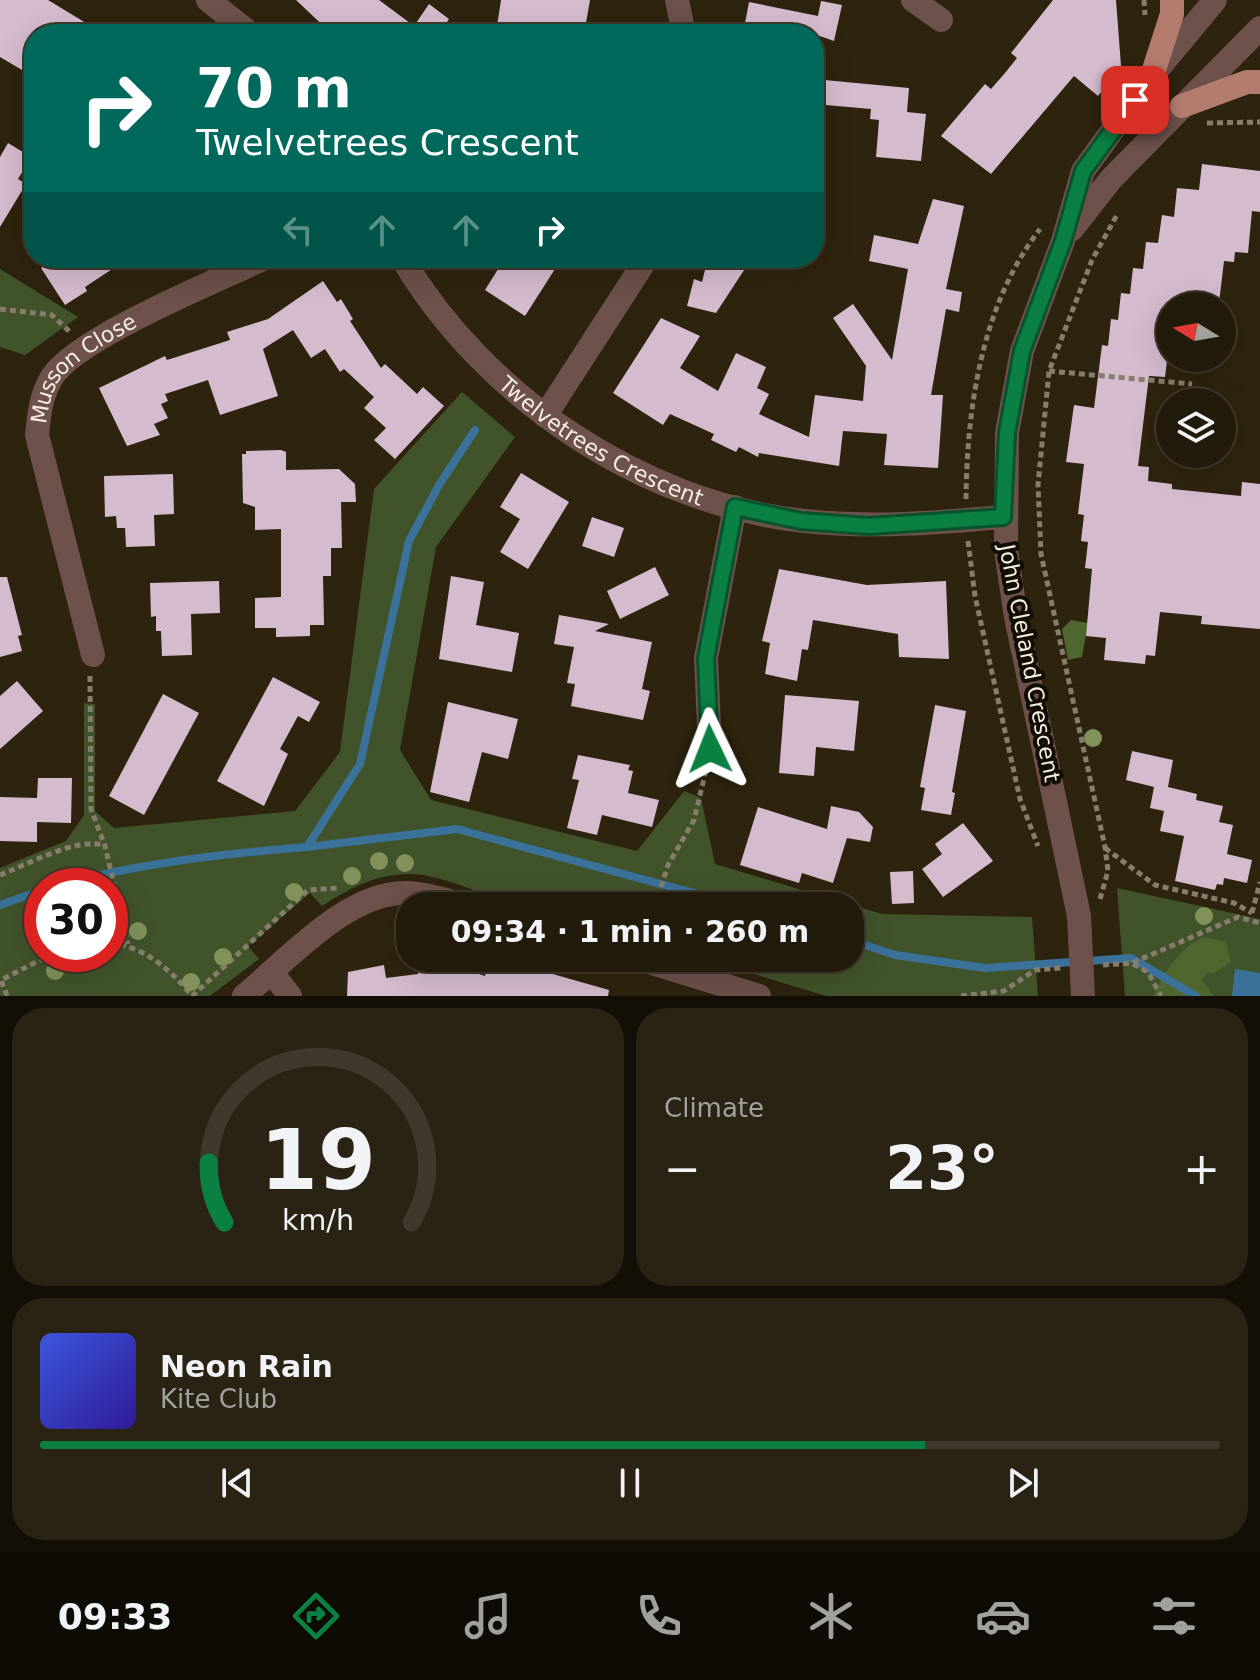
<!DOCTYPE html>
<meta charset="utf-8">
<style>
:root{--surface:#221a0a;--page:#2a2313;--text:#f1f3f6;--muted:#a2a19c;--line:#3f382b;--accent:#0b8043}
body{margin:0;font-family:"DejaVu Sans",sans-serif;background:var(--page);color:var(--text);height:100vh;display:flex;flex-direction:column;font-size:30px;white-space:nowrap}
*{box-sizing:border-box;margin:0}
p{font-size:26px;color:var(--muted)}
.icon{flex:none;width:44px;height:44px;fill:none;stroke:currentColor;stroke-width:2;stroke-linecap:round;stroke-linejoin:round}
.map{position:relative;height:996px;overflow:hidden}
.side{display:flex;flex-direction:column;gap:12px;padding:12px;background:#130e06;flex:1}
.side>*{flex:none}
.banner{position:absolute;left:24px;top:24px;width:800px;height:244px;border-radius:32px;box-shadow:0 8px 32px #0002,0 0 0 2px var(--line);background:#00695c;color:#fff;overflow:hidden}
.needle{width:52px;rotate:281deg}
.fabs{position:absolute;left:1156px;top:292px;display:grid;gap:16px}
.fabs a{display:grid;place-items:center;width:80px;height:80px;border-radius:50%;background:var(--surface);box-shadow:0 8px 32px #0002,0 0 0 2px var(--line);font-size:40px}
.speed{position:absolute;left:24px;top:868px;display:flex;gap:16px;font-size:40px;font-weight:700;text-align:center}
.speed>*{display:grid;place-content:center;width:104px;height:104px;border-radius:50%;background:var(--surface);box-shadow:0 8px 32px #0002,0 0 0 2px var(--line);line-height:1}
.speed .limit{border:12px solid #d22;background:#fff;color:#111}
.pin{position:absolute;display:grid;place-items:center;width:68px;height:68px;color:#fff;margin:-34px;border-radius:16px;box-shadow:0 4px 12px #0006}
.me{position:absolute;width:88px;margin:-44px;rotate:358deg;stroke-linejoin:round;filter:drop-shadow(0 0 6px #0008)}
.turn{display:flex;align-items:center;gap:28px;height:168px;padding:0 40px;font-size:36px}
.turn .icon{width:104px;height:104px;stroke-width:2.5}
.turn b{display:block;font-size:56px;line-height:68px}
.lanes{display:flex;align-items:center;height:76px;padding:0 40px;background:#0003;justify-content:center;gap:40px;direction:ltr}
.lanes .off{opacity:.35}
.big{font-size:60px;font-weight:700;line-height:1.1}
.side .card{flex:1;display:flex;flex-direction:column;justify-content:center;gap:12px;min-width:0;padding:0 28px;border-radius:32px;background:var(--page)}
.side .dial{align-items:center;gap:0}
.dial svg{height:208px;overflow:visible;fill:none;stroke:var(--line);stroke-width:7;stroke-linecap:round;text-anchor:middle}
.dial text{fill:var(--text);stroke:none}
.song{display:flex;align-items:center;gap:24px}
.cover{width:96px;height:96px;border-radius:12px;background:linear-gradient(135deg,hsl(230 70% 55%),hsl(250 70% 35%))}
.played{height:8px;border-radius:4px;background:linear-gradient(90deg,var(--accent) 75%,var(--line) 75%)}
.keys{display:flex;justify-content:space-around;direction:ltr}
.heat{display:flex;justify-content:space-between;align-items:center;font-size:44px;direction:ltr}
.side .tiles{flex:1;display:grid;gap:12px;grid-template-columns:1fr 1fr}
.card:last-child{grid-column:span 2}
.trip{position:absolute;left:396px;top:892px;width:468px;height:80px;border-radius:32px;background:var(--surface);box-shadow:0 8px 32px #0002,0 0 0 2px var(--line);font-weight:700;line-height:80px;text-align:center}
.dock{display:flex;height:128px;justify-content:space-around;align-items:center;background:#0e0a04;color:var(--muted)}
.dock .icon{width:56px;height:56px}
.dock .on{color:var(--accent)}
.dock b{font-size:36px;color:var(--text)}
.map>svg:first-child{display:block}
</style>
<div class="map">
<svg width="1260" height="996" viewBox="0 0 1260 996">
<rect width="100%" height="100%" fill="#2e230e"/>
<g fill="#41532b" fill-rule="evenodd">
<path d="M0 269 78 317 25 355 0 347Z"/>
<path d="M462 392 515 437 436 547 400 750 431 800 637 851 684 791 701 798 715 864 882 914 1032 917 1038 996H826L702 958H850V906C745 906 639 912 534 906 493 904 454 876 411 874 377 873 350 888 322 906L310 893 248 946 259 959 210 996H0V868L66 841 84 815V703L95 704V811L114 828 295 811 340 752 374 489ZM42 886H110V954H42Z"/>
<path d="M1117 888 1260 919V996H1125Z"/>
</g>
<g fill="#4f672f">
<path d="M1071 620 1088 623 1082 657 1068 660 1062 629Z"/>
<path d="M1203 937 1226 942 1231 962 1214 973 1207 972 1202 981 1214 996H1153C1165 971 1177 951 1203 937Z"/>
</g>
<path fill="#3b729a" d="M1235 969 1260 973V996H1232Z"/>
<g fill="none" stroke-linecap="round" stroke-linejoin="round">
<g stroke="#3b729a" stroke-width="8">
<path d="M307 847 457 829 742 906"/>
<path d="M56 886C139 863 221 854 307 847L360 764 409 541 439 485 475 430"/>
<path d="M0 905 42 890"/>
<path d="M850 940 895 955 985 968 1131 958 1196 996"/>
</g>
</g>
<g fill="#d4bbce">
<path d="M0 0H48L104 34H34V49L22 70 0 57Z"/>
<path d="M296 0H379L414 26 429 4 449 19 439 34H332Z"/>
<path d="M501 0H590L584 34H548L497 26Z"/>
<path d="M1053 0H1116L1121 66 1098 96 1074 76 991 174 941 136 985 84 991 89 1005 73 1017 58 1011 53Z"/>
<path d="M821 1 842 5 834 41 814 34H743L749 2 818 16Z"/>
<path d="M814 79 909 88 907 112 926 114 921 161 876 157 879 120 870 119 871 109 814 104Z"/>
<path d="M8 143 31 157 18 179 26 184 0 227V157Z"/>
<path d="M1202 164 1260 171V212L1252 211 1248 253 1235 252 1234 262 1224 261 1219 303 1170 306V361H1167L1165 377 1149 376 1138 466 1149 467 1148 481 1172 484V489L1241 496 1242 482 1260 484V629L1201 624 1202 616 1160 612 1155 656 1146 655 1145 664 1104 660 1106 638 1086 636 1092 569 1085 568 1088 542 1081 541 1084 515 1078 514 1084 464 1066 462 1074 405 1094 408 1102 345 1108 346 1111 319 1118 320 1121 293 1130 294 1133 268 1143 269 1146 242 1158 243 1162 215 1174 217 1177 188 1199 190Z"/>
<path d="M933 199 964 206 946 289 962 292 959 312 946 309 931 395H943L938 468 884 465 887 434 843 431 839 466 759 453 758 457 739 447 736 452 711 440 714 434 670 414 663 425 613 393 661 318 700 336 680 368 718 391 736 353 766 367 757 388 769 394 759 414 809 437 815 395 863 401 866 366 833 318 853 304 892 360 908 269 869 261 874 235 918 244Z"/>
<path d="M57 258H129L85 287 87 291 65 305 41 268Z"/>
<path d="M505 258H562L525 316 485 290Z"/>
<path d="M708 258H752L716 313 687 306 694 279 702 282Z"/>
<path d="M323 281 337 302 341 299 353 319 350 321 381 368 385 364 417 394 423 387 444 406 395 459 374 440 386 428 364 408 374 397 344 369 340 372 325 349 311 358 293 330 263 349 278 396 220 415 208 380 165 394 168 401 161 404 168 418 154 424 160 435 127 446 99 388 165 356 167 360 230 340 227 332 268 319Z"/>
<path d="M281 450 286 452V470L339 469 355 484 356 502H341L342 548H331V576H323L324 625H310V636L276 637V628H255V598L281 597V529L255 530V507L243 503 242 454H246V451Z"/>
<path d="M521 473 569 502 528 569 500 552 520 519 500 507Z"/>
<path d="M173 474 174 514 154 515 155 546 126 547 125 528H117L116 516 105 517 104 476Z"/>
<path d="M592 517 624 528 614 557 582 546Z"/>
<path d="M655 567 669 595 620 619 607 591Z"/>
<path d="M779 569 867 585 946 581 949 659 899 657 898 634 813 620 808 650 802 649 797 681 765 674 770 643 762 641Z"/>
<path d="M451 576 484 582 476 625 519 633 512 672 439 659Z"/>
<path d="M0 577H7L22 635 18 636 22 651 0 657Z"/>
<path d="M219 581 220 613 191 614 192 655 162 656 161 631H156V616L151 617 150 583Z"/>
<path d="M559 615 609 624 595 631 652 642 642 689 650 691 643 720 571 706 575 684 567 683 574 647 554 644Z"/>
<path d="M273 677 320 702 309 722 298 716 280 749 288 754 264 806 217 781Z"/>
<path d="M17 681 43 711 0 749V696Z"/>
<path d="M163 694 199 713 144 815 109 796Z"/>
<path d="M785 695 859 701 854 751 816 747 814 776 779 773Z"/>
<path d="M448 702 518 719 508 759 482 752 469 802 430 792Z"/>
<path d="M935 705 966 711 952 792 955 793 951 815 921 810 925 788 920 787Z"/>
<path d="M1132 751 1173 760 1168 787 1197 794 1196 800 1223 806 1219 822 1233 825 1227 854 1252 860 1247 883 1224 878 1223 885 1217 884 1215 890 1175 881 1184 836 1160 831 1164 811 1150 808 1154 787 1126 780Z"/>
<path d="M578 755 630 765 628 770 633 771 628 793 659 800 652 827 602 815 597 835 567 828 579 780 572 779Z"/>
<path d="M38 778H72L71 823 37 822V842L0 841V797L37 798Z"/>
<path d="M831 806 859 812 873 827 870 842 847 838 833 883 802 873 799 883 740 865 758 807 827 829Z"/>
<path d="M963 823 993 861 943 897 922 869 942 854 935 844Z"/>
<path d="M913 871 914 903 892 904 890 872Z"/>
<path d="M423 958H445V963L485 976 489 961 534 974 535 969 609 990 608 996H347L348 972 384 965 386 978 418 974Z"/>
</g>
<g fill="none" stroke-linecap="round" stroke-linejoin="round">
<g stroke="#877d6c" stroke-width="5" stroke-dasharray="6 4" stroke-linecap="butt">
<path d="M1144 0 1145 15"/>
<path d="M1207 123 1260 122"/>
<path d="M0 309 52 315 71 333"/>
<path d="M1049 371 1192 384"/>
<path d="M966 499C967 406 982 304 1040 229"/>
<path d="M968 541 975 596 1020 799 1038 846"/>
<path d="M90 676 91 809 105 846 128 944"/>
<path d="M1105 848 1155 885 1234 903 1252 913"/>
<path d="M0 875C24 866 81 835 104 846"/>
<path d="M490 898 515 906"/>
<path d="M1100 899 1108 871 1105 847 1041 554 1038 485 1049 371 1092 260 1118 213"/>
<path d="M655 906 668 865 694 820 706 770"/>
<path d="M1252 913 1260 882"/>
<path d="M110 943C145 947 170 969 192 996L308 890 339 888"/>
<path d="M1133 964 1148 972 1161 996"/>
<path d="M1103 965 1132 963 1238 917 1260 923"/>
<path d="M7 996 1 980 52 954"/>
<path d="M961 996 1004 991 1035 970 1061 968"/>
</g>
<g stroke="#6d514a" stroke-width="24">
<path d="M208 0 251 34"/>
<path d="M677 0 684 34"/>
<path d="M913 0 941 20"/>
<path d="M1072 229 1111 179 1260 28"/>
<path id="s1" d="M402 258C484 397 642 503 804 521 872 528 936 523 1003 517"/>
<path d="M545 416 647 258"/>
<path id="s2" d="M93 655 37 435C39 414 41 395 52 377 78 337 217 281 265 258"/>
<path d="M710 749 706 658 735 507"/>
<path d="M1079 916 1016 617 1006 550 1007 433 1022 351 1063 241 1083 171 1152 76 1215 0"/>
<path d="M636 958 759 996"/>
<path d="M272 973 290 996"/>
<path d="M244 996C287 960 348 891 407 893 427 894 447 900 467 906"/>
</g>
<g stroke="#b47c6e" stroke-width="24">
<path d="M1152 76 1172 14V0"/>
<path d="M1182 106 1247 82H1260"/>
</g>
<path stroke="#6d514a" stroke-width="24" d="M1079 916 1083 996"/>
</g>
<g fill="#82925a">
<circle cx="1093" cy="738" r="9"/>
<circle cx="379" cy="861" r="9"/>
<circle cx="405" cy="863" r="9"/>
<circle cx="352" cy="876" r="9"/>
<circle cx="294" cy="892" r="9"/>
<circle cx="1204" cy="916" r="9"/>
<circle cx="138" cy="931" r="9"/>
<circle cx="223" cy="957" r="9"/>
<circle cx="55" cy="971" r="9"/>
<circle cx="191" cy="982" r="9"/>
</g>
<g fill="none" stroke-linecap="round" stroke-linejoin="round">
<g stroke="#07532c" stroke-width="20">
<path id="route" d="M710 749 706 658 735 507 801 521 869 526 1003 517 1007 433 1022 351 1063 241 1083 171 1135 100"/>
</g>
<use href="#route" stroke="#0b8043" stroke-width="14"/>
</g>
<g text-anchor="middle" stroke-width="8" stroke-linejoin="round" paint-order="stroke">
<g font-size="22" fill="#f6eee1" stroke="#120d05">
<text dy="8" stroke="none"><textPath href="#s2" startOffset="314">Musson Close</textPath></text>
<text dy="8" stroke="none"><textPath href="#s1" startOffset="276">Twelvetrees Crescent</textPath></text>
<text transform="translate(1030 663) rotate(79)" y="8">John Cleland Crescent</text>
</g>
</g>
</svg>
<div class="fabs">
<a><svg class="needle" viewBox="-14 -14 28 28"><path d="M0-13l5 13h-10z" fill="#e53935"/><path d="M0 13l5-13h-10z" fill="#a2a19c"/></svg></a>
<a><svg class="icon" aria-label="layers" viewBox="0 0 24 24"><path d="M12 4l9 5-9 5-9-5zM3 14l9 5 9-5"/></svg></a>
</div>
<div class="speed"><div class="limit">30</div></div>
<div class="pin" style="left:1135px;top:100px;background:#d93025"><svg class="icon" aria-label="arrive" viewBox="0 0 24 24"><path d="M6 21V4h12l-3 4 3 4H6"/></svg></div>
<svg class="me" style="left:710px;top:749px" viewBox="-20 -20 40 40"><path d="M0-17L14 15 0 8-14 15z" fill="#0b8043" stroke="#fff" stroke-width="4"/></svg>
<div class="trip">09:34 · 1 min · 260 m</div>
<div class="banner">
<div class="turn"><svg class="icon" aria-label="right" viewBox="0 0 24 24"><path d="M7 20v-9h11M14 6l5 5-5 5"/></svg><div><b>70 m</b>Twelvetrees Crescent</div></div>
<div class="lanes"><svg class="icon off" aria-label="left" viewBox="0 0 24 24"><path d="M17 20v-9H6M10 6l-5 5 5 5"/></svg><svg class="icon off" aria-label="ahead" viewBox="0 0 24 24"><path d="M12 20V5M6 11l6-6 6 6"/></svg><svg class="icon off" aria-label="ahead" viewBox="0 0 24 24"><path d="M12 20V5M6 11l6-6 6 6"/></svg><svg class="icon" aria-label="right" viewBox="0 0 24 24"><path d="M7 20v-9h11M14 6l5 5-5 5"/></svg></div>
</div>
</div>
<section class="side">
<div class="tiles">
<div class="card dial"><svg viewBox="0 0 100 80">
<path d="M14 69A42 42 0 1 1 86 69"/>
<path d="M14 69A42 42 0 0 1 8 46" stroke="#0b8043"/>
<text x="50" y="56" font-size="32" font-weight="700">19</text>
<text x="50" y="72" font-size="11">km/h</text>
</svg></div>
<div class="card"><p>Climate</p>
<div class="heat"><a>−</a><b class="big">23°</b><a>+</a></div>
</div>
<div class="card">
<div class="song"><i class="cover"></i><div><b>Neon Rain</b><p>Kite Club</p></div></div>
<div class="played"></div>
<div class="keys"><svg class="icon" aria-label="previous" viewBox="0 0 24 24"><path d="M18 5L8 12l10 7zM5 5v14"/></svg><svg class="icon" aria-label="pause" viewBox="0 0 24 24"><path d="M8 5v14M16 5v14"/></svg><svg class="icon" aria-label="next" viewBox="0 0 24 24"><path d="M6 5l10 7-10 7zM19 5v14"/></svg></div>
</div>
</div>
</section>
<nav class="dock">
<b>09:33</b>
<svg class="icon on" aria-label="directions" viewBox="0 0 24 24"><path d="M12 3l9 9-9 9-9-9zM9 14v-3h6M13 9l2 2-2 2"/></svg>
<svg class="icon" aria-label="music" viewBox="0 0 24 24"><path d="M9 18V5l10-2v13"/><circle cx="6" cy="18" r="3"/><circle cx="16" cy="16" r="3"/></svg>
<svg class="icon" aria-label="phone" viewBox="0 0 24 24"><path d="M5 4h4l2 5-3 2q2 4 5 5l2-3 5 2v4C11 20 4 13 5 4z"/></svg>
<svg class="icon" aria-label="climate" viewBox="0 0 24 24"><path d="M12 3v18M4 7l16 10M4 17L20 7"/></svg>
<svg class="icon" aria-label="car" viewBox="0 0 24 24"><path d="M5 17H2v-5l4-1 3-4h7l3 4 3 1v5h-3M9 17h6M6 11h13"/><circle cx="7" cy="17" r="2"/><circle cx="17" cy="17" r="2"/></svg>
<svg class="icon" aria-label="filters" viewBox="0 0 24 24"><path d="M4 7h16M4 17h16"/><circle cx="9" cy="7" r="2"/><circle cx="15" cy="17" r="2"/></svg>
</nav>
